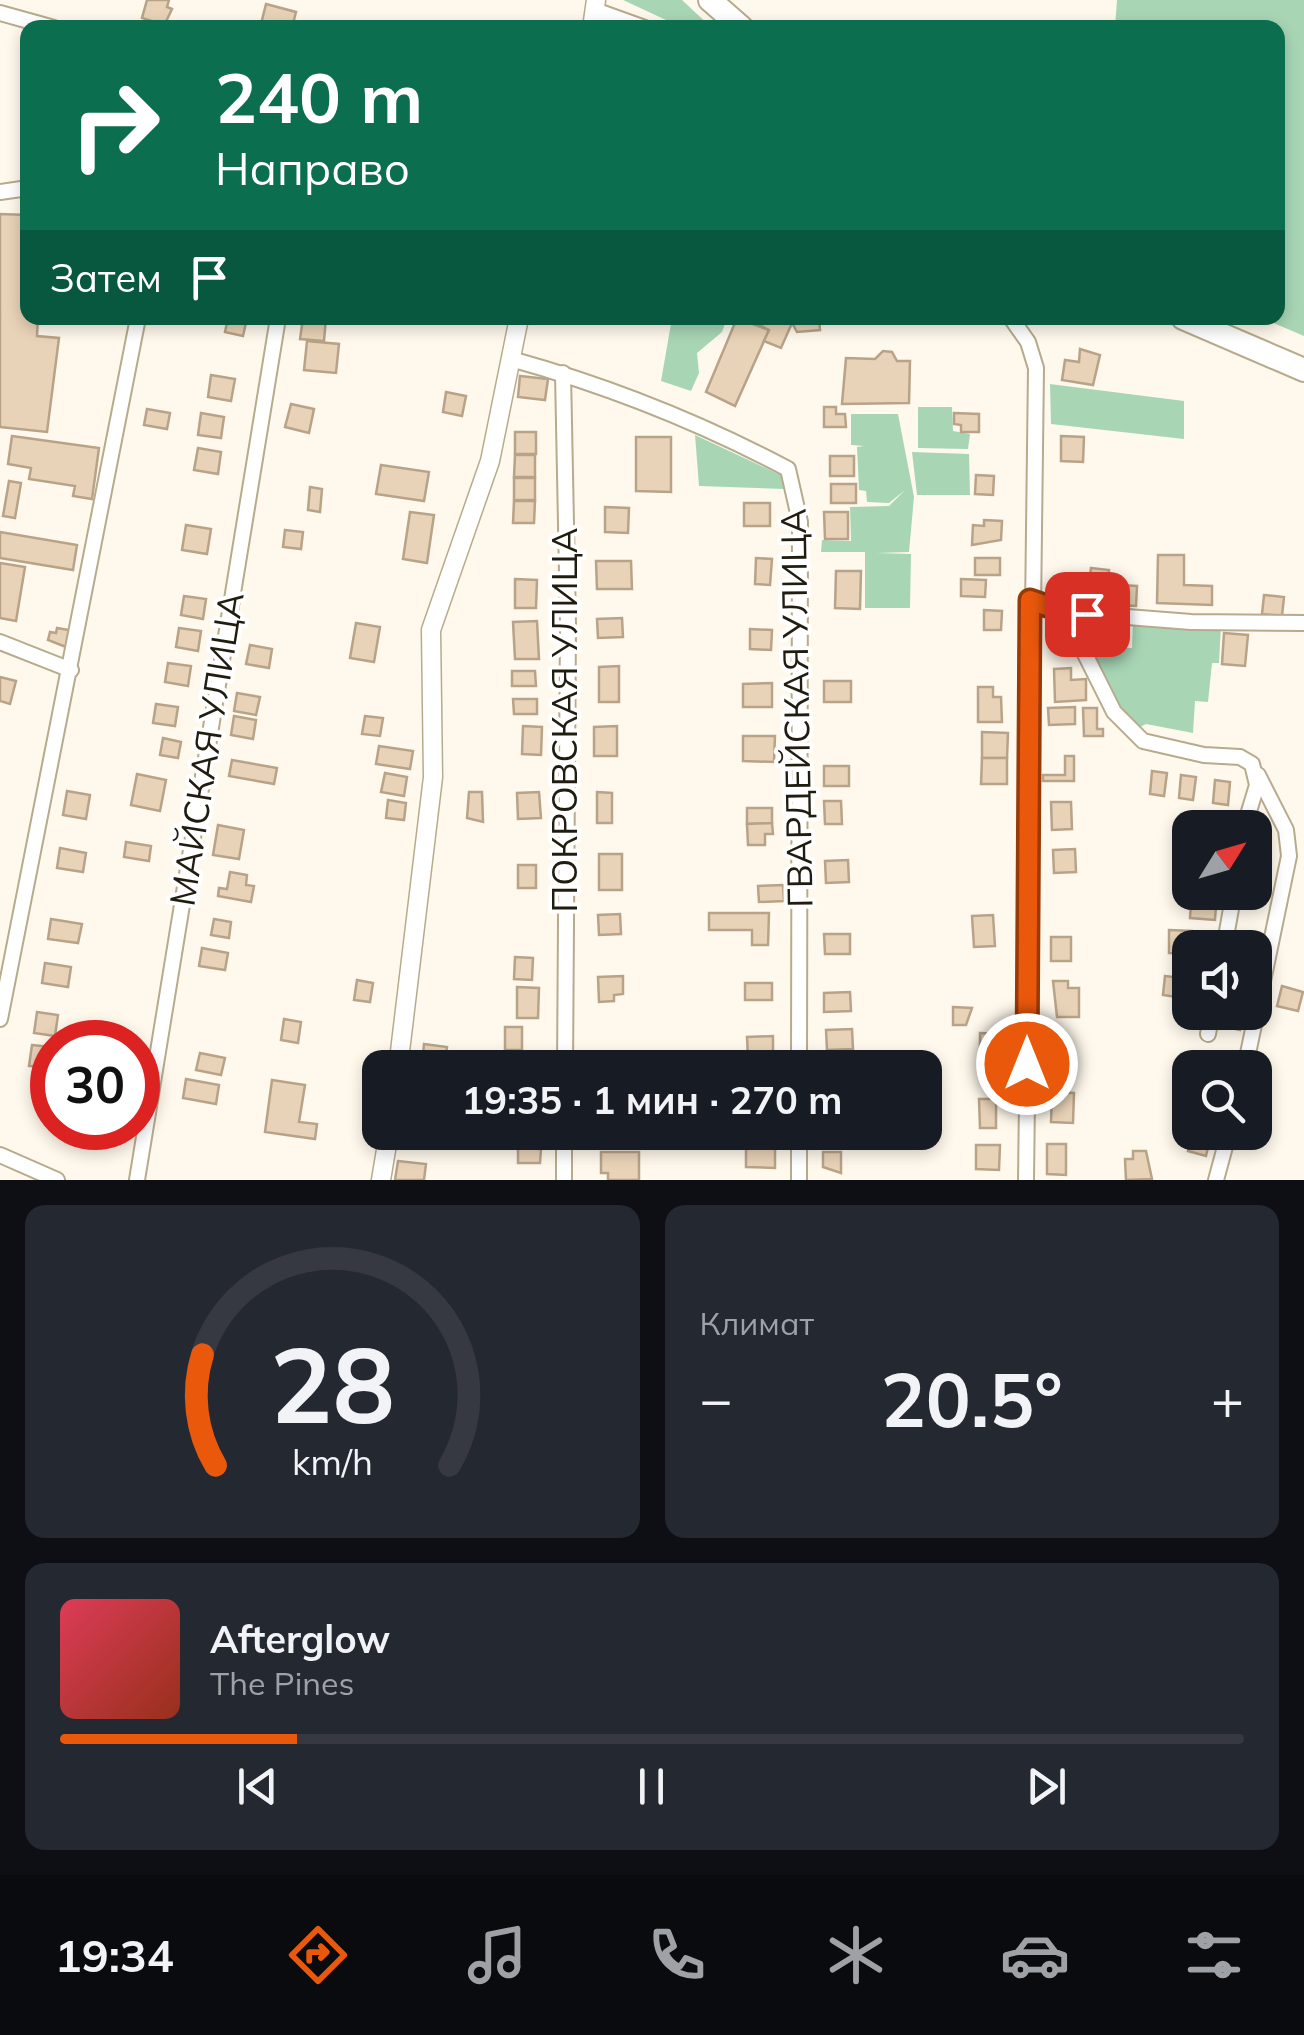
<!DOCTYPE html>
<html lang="ru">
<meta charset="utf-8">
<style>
:root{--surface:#171b24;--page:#242831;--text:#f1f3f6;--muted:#9ea1a6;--line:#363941;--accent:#ea580c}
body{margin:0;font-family:Mulish,sans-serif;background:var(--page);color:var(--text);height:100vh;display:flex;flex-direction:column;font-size:38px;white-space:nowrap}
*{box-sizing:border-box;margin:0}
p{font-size:32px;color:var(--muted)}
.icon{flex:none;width:55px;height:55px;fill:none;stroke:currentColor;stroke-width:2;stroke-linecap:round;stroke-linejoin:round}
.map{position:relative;height:1180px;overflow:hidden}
.sheet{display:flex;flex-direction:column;gap:25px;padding:25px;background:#0d0f14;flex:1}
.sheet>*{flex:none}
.guide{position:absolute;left:20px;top:20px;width:1265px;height:305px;border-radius:20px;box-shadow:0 5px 15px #0003;background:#0b6e4f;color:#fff;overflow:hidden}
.needle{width:65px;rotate:53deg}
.controls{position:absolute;left:1172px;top:810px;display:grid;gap:20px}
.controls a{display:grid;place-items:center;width:100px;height:100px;border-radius:20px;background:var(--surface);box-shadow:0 5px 15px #0003;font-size:50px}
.speed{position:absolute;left:30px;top:1020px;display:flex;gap:20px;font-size:50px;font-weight:700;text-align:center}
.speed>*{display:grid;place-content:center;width:130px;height:130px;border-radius:50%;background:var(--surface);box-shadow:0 5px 15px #0003;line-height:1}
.speed .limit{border:15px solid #d22;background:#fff;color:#111}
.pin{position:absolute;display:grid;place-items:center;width:85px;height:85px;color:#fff;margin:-42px;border-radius:20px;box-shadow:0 5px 15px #0006}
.me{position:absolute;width:110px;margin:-55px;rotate:0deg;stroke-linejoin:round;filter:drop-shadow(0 0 8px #0008)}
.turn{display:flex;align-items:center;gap:35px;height:210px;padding:0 30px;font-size:45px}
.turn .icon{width:130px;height:130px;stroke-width:2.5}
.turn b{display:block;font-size:70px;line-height:85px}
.then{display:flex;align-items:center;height:95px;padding:0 30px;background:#0003;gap:20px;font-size:38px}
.big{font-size:75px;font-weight:700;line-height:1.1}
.sheet .card{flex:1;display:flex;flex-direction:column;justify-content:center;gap:15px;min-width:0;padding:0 35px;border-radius:20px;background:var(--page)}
.sheet .dial{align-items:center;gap:0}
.dial svg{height:260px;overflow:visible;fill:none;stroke:var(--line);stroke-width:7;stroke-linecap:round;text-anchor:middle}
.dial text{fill:var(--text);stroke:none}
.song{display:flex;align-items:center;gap:30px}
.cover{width:120px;height:120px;border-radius:15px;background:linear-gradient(135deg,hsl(350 70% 55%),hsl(10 70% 35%))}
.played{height:10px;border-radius:5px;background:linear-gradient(90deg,var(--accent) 20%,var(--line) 20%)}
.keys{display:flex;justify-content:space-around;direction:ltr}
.heat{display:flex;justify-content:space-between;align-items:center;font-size:55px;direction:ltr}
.sheet .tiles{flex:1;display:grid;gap:25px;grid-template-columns:1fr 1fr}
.card:last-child{grid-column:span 2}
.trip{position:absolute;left:362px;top:1050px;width:580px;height:100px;border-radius:20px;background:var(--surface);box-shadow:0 5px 15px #0003;font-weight:700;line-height:100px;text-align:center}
.tabs{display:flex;height:160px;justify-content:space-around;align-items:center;background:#090b0e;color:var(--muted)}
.tabs .icon{width:70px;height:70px}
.tabs .on{color:var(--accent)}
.tabs b{font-size:45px;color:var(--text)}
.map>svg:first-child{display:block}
</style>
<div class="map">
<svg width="1304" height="1180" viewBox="0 0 1304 1180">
<rect width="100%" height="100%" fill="#fff9ed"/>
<g fill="#a8d6b5">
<path d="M623 0H682L711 27H681Z"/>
<path d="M1117 0H1304V336L1262 318H1278V28L1115 27Z"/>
<path d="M672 318H727L722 332 697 353 699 373 691 391 661 381Z"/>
<path d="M1050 384 1184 401V439L1051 424Z"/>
<path d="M918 407H952L953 431 970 434 968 449 918 448Z"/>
<path d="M851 414H898L914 497 909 552 877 553 911 554 910 608H865V552H821L822 540 851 541 850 507 889 506 905 490 889 503 867 502 866 491 859 490 857 447 864 446 851 445Z"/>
<path d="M695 435 787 478 785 489 699 486Z"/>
<path d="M912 452 969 454 970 495H917Z"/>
<path d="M1133 624 1221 626 1219 663H1212L1208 702 1195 701 1193 733 1146 724 1138 728 1117 705 1085 647 1132 648Z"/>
</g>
<g fill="#e9d3b8" stroke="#b8a388" stroke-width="2.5">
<path d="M147 0H169L167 7 172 9 163 28H150L152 21 142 18Z"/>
<path d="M266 4 296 12 292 28H260Z"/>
<path d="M0 214 28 215V318H38L37 336 59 338 47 432 0 427Z"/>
<path d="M228 318H247L243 336 225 332Z"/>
<path d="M303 318H326L324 341 300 339Z"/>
<path d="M737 318 769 330 735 406 706 392Z"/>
<path d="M753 318H819L820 330 797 332 792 323 781 348 764 341 769 330 751 321Z"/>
<path d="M307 341 339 344 336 373 304 370Z"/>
<path d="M1080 349 1100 355 1093 385 1062 380 1065 360 1079 362Z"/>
<path d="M883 351 892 352 897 361H910L909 403 842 404 846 358 875 359Z"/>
<path d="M211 375 235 379 231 401 208 397Z"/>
<path d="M520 376 548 379 545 400 518 397Z"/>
<path d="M446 392 466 396 462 416 443 412Z"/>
<path d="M291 404 314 409 309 433 285 427Z"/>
<path d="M824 407H836V414H845L846 427H824Z"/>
<path d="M147 409 170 413 167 429 144 425Z"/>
<path d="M201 413 224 417 221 438 198 435Z"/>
<path d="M954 413 979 414V432H961V425L954 424Z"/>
<rect x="515" y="432" width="21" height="22"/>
<path d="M12 436 99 448 92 499 73 496 75 486 29 479 31 468 8 464Z"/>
<path d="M1061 436 1084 437 1083 462 1061 461Z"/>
<path d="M636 437H671V492L636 491Z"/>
<path d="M198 448 221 452 218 474 194 470Z"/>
<path d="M515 455H535V477H514Z"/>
<rect x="830" y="456" width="24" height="20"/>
<path d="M381 465 429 472 424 501 376 494Z"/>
<path d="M976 475 994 476 993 495 975 494Z"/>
<rect x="514" y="478" width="21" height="22"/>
<path d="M9 481 21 483 15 518 3 516Z"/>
<rect x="831" y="484" width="25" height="19"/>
<path d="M310 487 322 489 320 512 308 510Z"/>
<path d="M514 501H535L534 523H513Z"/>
<rect x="744" y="503" width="26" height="23"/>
<path d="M605 507 629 508 628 533 605 532Z"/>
<path d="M410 512 434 515 427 563 403 559Z"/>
<path d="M824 512H848V539H825Z"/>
<path d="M984 520 1002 521 1001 540 972 545 973 525 984 526Z"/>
<path d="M186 525 211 529 207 554 182 550Z"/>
<path d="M285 530 303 532 301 549 283 547Z"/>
<path d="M0 532 77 545 73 570 0 558Z"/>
<path d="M1158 555H1184V585L1212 586V605L1157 603Z"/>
<path d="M756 558 772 559 770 585 755 584Z"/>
<rect x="975" y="558" width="25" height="17"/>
<path d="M596 561H631L632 589H597Z"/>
<path d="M0 563 25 567 16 621 0 618Z"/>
<path d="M1091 568 1109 570 1107 592 1088 590Z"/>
<path d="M836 571H861L860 609 835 608Z"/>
<path d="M515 579 537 580 536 608H515Z"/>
<path d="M961 579 986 580 985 597 961 596Z"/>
<path d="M1120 585 1137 586 1136 606 1119 605Z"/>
<path d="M1264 595 1284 597 1282 616 1262 614Z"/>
<path d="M184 596 206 599 203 619 181 615Z"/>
<path d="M984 610 1002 611 1001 630H984Z"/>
<path d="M622 618 623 637 598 638 597 619Z"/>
<path d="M537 621 539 659H515L513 622Z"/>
<path d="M356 623 380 627 374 662 350 658Z"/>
<path d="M57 628 69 630 66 647 48 640 50 632 56 633Z"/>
<path d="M179 628 201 631 198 651 176 647Z"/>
<path d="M750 629 772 630 771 650 750 649Z"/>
<path d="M1224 633 1248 635 1245 666 1222 664Z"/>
<path d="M250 645 272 649 269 668 246 664Z"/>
<path d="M168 663 191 666 188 686 165 682Z"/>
<path d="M619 666V702H599V667Z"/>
<path d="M1071 668V680L1086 679V700L1055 702 1054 669Z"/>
<path d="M512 671H535L536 686H512Z"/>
<path d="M0 677 16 681 10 704 0 701Z"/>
<rect x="824" y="681" width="27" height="21"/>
<path d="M772 683V707H743V684Z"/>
<path d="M978 687H993V697H1001L1002 722H978Z"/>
<path d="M237 693 260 697 256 715 234 711Z"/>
<path d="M513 699H537V714H514Z"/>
<path d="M156 704 178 707 175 726 153 723Z"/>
<path d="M1075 707V724L1049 725 1048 708Z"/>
<path d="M1083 708H1097V729H1103V736H1084Z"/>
<path d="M234 716 256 720 253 739 231 735Z"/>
<path d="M365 716 383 718 380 736 362 734Z"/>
<path d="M523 726 542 727 541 755 522 754Z"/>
<path d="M617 726V756H594V727Z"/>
<path d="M982 732 1008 733 1007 758H982Z"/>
<path d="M743 736H775L774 762 743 761Z"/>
<path d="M163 738 181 742 178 758 160 755Z"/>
<path d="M379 746 413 751 410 769 376 764Z"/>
<path d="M1065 756H1074V781H1043V775H1065Z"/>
<path d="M982 758H1007V784H981Z"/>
<path d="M232 760 277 768 274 784 229 776Z"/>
<rect x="824" y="766" width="25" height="20"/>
<path d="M1152 771 1167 773 1164 796 1150 794Z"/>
<path d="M385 773 407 777 404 796 381 792Z"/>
<path d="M137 774 166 780 160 811 131 805Z"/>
<path d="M1181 775 1196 777 1193 800 1179 798Z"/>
<path d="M1215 780 1230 782 1228 805 1213 803Z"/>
<path d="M67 791 90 795 86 819 63 815Z"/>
<path d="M469 792H482L483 822 467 818Z"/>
<path d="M539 792 541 818 518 819 517 793Z"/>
<path d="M597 792 612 793V823H597Z"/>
<path d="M388 800 406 803 404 820 386 818Z"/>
<path d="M824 801H841L842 824H825Z"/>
<path d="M1051 802H1071L1072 829 1052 830Z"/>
<path d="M747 808H772V823L747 824Z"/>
<path d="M772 823 773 834H765V845H748L747 824Z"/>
<path d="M218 825 244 830 239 859 213 855Z"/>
<path d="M126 842 151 846 149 861 124 857Z"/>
<path d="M60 848 86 853 83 872 57 868Z"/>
<path d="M1075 849 1076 872 1054 873 1053 850Z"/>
<rect x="599" y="854" width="23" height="36"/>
<path d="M848 860 849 882 826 883 825 861Z"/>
<rect x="518" y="865" width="18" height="23"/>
<path d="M230 872 247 875 246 885 254 886 251 902 218 896 219 888 227 889Z"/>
<path d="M783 885 784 901 759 902 758 886Z"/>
<path d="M1191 904 1216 906 1215 920 1190 918Z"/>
<path d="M709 913H769L768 945H752V930H709Z"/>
<path d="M620 914 621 934 599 935 598 915Z"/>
<path d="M993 915 995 946 974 947 972 916Z"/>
<path d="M51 919 82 924 78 943 48 939Z"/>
<path d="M214 919 231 922 229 938 211 935Z"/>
<path d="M1169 930 1192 931 1190 954 1169 953Z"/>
<path d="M824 934H850V954H825Z"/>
<rect x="1051" y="937" width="20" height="24"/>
<path d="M202 948 228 953 225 970 199 966Z"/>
<path d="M515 957 533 958 532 980 514 979Z"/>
<path d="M45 963 71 967 68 987 42 983Z"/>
<path d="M623 976V994L614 995V1001L599 1002 598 977Z"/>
<path d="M1165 976 1190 979V999L1163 995Z"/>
<path d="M357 980 373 983 370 1002 354 1000Z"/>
<path d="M1053 981H1068V988H1079V1017H1057Z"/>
<rect x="745" y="983" width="27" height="17"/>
<path d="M1282 986 1303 992 1298 1011 1277 1006Z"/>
<path d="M517 987 539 988 538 1018H517Z"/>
<path d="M850 992 851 1011 824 1012V993Z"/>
<path d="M953 1007 972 1008 966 1025H953Z"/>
<path d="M37 1012 58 1015 55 1036 34 1033Z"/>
<path d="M1221 1012 1244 1013 1240 1030 1218 1025Z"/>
<path d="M284 1019 301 1022 298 1043 281 1040Z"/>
<rect x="505" y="1027" width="17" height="23"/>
<path d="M852 1029 853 1049 827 1050 826 1030Z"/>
<path d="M980 1033 999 1034V1051H980Z"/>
<path d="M773 1036V1057L748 1058 747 1037Z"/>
<path d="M424 1044 447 1047 444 1067 422 1064Z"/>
<path d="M1051 1044H1072V1066L1050 1065Z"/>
<path d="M32 1045 52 1047 50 1068 29 1066Z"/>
<path d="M1213 1052 1239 1056 1238 1065 1212 1062Z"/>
<path d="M200 1053 225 1058 221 1075 196 1070Z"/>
<path d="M980 1058H1000L999 1075H980Z"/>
<path d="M186 1079 219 1085 216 1104 183 1098Z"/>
<path d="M272 1080 305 1085 299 1122 317 1124 315 1139 265 1132Z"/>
<path d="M1052 1092 1074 1093 1073 1123 1051 1122Z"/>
<path d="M979 1099H996V1128H980Z"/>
<path d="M1192 1132 1211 1135 1206 1156 1188 1151Z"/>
<path d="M746 1144 775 1145V1168L746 1167Z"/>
<path d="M1047 1144H1066V1175L1047 1174Z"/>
<path d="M976 1145H1000L999 1170 976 1169Z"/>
<path d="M518 1148 541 1149 540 1163H518Z"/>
<path d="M1133 1151H1146L1152 1179 1126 1180 1125 1159H1133Z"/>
<path d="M601 1152H639V1180H608V1173H601Z"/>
<path d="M823 1152H841V1173L823 1167Z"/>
<path d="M398 1161 426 1164 424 1180H395Z"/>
</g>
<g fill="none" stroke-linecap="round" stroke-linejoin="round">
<g stroke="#b7ab8d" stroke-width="18">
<g id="minor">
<path d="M595 10 645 28"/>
<path d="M0 13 54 28"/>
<path d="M0 192 28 188"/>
<path d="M1011 318 1028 342 1036 368 1026 1180"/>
<path d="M511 359C605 385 701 423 788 469L800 522 799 1068"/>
<path d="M563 373 568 624 565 1068"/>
<path d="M1030 600 1064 612 1114 712 1143 741 1204 755 1240 757 1252 764 1257 785 1244 828"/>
<path d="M1064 612 1191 622 1304 623"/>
<path d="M0 642 71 670"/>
<path d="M1224 948 1234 892"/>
<path d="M0 1019 138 318"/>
<path d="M1208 1034 1212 1012"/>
<path d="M1245 1068 1289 856 1286 830 1258 775"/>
<path d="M0 1155 57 1180"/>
<path d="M137 1180 278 318"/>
<path d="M564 1180V1132"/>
<path d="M799 1180V1132"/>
<path d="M1216 1180 1229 1132"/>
</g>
</g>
<g stroke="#b7ab8d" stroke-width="21">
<g id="tertiary">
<path d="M592 28 596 0"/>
<path d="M398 1068 433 777 431 630 490 461 519 318"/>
<path d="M381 1180 389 1132"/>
</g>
</g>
<g stroke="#b7ab8d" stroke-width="26">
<g id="trunk">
<path d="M710 0 742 28"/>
<path d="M1183 318 1304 370"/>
</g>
</g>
<use href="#minor" stroke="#fff" stroke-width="14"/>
<use href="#tertiary" stroke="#fff" stroke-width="18"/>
<use href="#trunk" stroke="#fff" stroke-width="22"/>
</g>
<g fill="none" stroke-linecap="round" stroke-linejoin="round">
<g stroke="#983908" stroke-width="25">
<path id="route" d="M1027 1064 1030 600 1064 612 1087 614"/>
</g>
<use href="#route" stroke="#ea580c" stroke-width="18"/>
</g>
<g text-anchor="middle" stroke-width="8" stroke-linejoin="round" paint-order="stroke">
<g font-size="35" fill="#201c10" stroke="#fff">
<text transform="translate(797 708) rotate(-91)" y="12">ГВАРДЕЙСКАЯ УЛИЦА</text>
<text transform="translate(565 720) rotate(-90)" y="12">ПОКРОВСКАЯ УЛИЦА</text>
<text transform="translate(207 749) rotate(-81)" y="12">МАЙСКАЯ УЛИЦА</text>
</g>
</g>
</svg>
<div class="controls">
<a><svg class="needle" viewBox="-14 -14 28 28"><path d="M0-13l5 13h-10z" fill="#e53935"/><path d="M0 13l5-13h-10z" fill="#9ea1a6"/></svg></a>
<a><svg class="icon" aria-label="sound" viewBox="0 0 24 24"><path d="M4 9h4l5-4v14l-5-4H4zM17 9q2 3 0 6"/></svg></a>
<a><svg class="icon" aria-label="search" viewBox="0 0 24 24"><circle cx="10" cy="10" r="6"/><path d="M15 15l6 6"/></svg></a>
</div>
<div class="speed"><div class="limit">30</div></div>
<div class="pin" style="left:1087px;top:614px;background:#d93025"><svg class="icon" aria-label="arrive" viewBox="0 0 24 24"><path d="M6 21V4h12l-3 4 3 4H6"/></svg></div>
<svg class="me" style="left:1027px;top:1064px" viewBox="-20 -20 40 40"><circle r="17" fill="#ea580c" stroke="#fff" stroke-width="3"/><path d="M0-11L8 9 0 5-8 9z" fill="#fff"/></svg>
<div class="trip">19:35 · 1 мин · 270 m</div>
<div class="guide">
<div class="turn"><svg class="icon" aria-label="right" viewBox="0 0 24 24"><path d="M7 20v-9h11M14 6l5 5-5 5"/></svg><div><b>240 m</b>Направо</div></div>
<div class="then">Затем<svg class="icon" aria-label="arrive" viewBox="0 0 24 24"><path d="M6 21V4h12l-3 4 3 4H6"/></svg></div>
</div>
</div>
<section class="sheet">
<div class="tiles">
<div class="card dial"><svg viewBox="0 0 100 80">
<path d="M14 69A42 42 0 1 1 86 69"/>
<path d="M14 69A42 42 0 0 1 10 35" stroke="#ea580c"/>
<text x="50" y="56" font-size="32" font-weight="700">28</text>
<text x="50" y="72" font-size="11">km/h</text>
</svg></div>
<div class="card"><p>Климат</p>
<div class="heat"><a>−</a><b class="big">20.5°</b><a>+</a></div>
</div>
<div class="card">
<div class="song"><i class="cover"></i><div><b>Afterglow</b><p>The Pines</p></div></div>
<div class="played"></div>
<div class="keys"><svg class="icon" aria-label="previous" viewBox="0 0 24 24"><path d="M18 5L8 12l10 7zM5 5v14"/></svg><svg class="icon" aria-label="pause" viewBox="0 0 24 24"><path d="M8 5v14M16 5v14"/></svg><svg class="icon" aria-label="next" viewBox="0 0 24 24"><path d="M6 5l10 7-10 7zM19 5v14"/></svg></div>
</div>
</div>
</section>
<nav class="tabs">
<b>19:34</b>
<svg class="icon on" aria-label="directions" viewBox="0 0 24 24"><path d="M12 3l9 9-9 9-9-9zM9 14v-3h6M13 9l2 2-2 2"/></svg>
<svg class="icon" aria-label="music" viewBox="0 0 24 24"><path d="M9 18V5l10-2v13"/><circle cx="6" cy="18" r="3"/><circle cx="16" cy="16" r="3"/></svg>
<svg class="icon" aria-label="phone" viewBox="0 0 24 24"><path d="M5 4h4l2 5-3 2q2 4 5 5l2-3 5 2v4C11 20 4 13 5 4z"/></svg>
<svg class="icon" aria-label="climate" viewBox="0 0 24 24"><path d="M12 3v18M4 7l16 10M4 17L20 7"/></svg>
<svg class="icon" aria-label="car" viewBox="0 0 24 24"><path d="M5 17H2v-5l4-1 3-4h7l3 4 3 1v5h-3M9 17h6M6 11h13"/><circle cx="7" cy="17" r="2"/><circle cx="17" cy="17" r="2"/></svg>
<svg class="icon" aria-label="filters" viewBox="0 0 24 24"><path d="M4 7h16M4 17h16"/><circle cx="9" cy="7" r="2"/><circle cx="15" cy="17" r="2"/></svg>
</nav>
